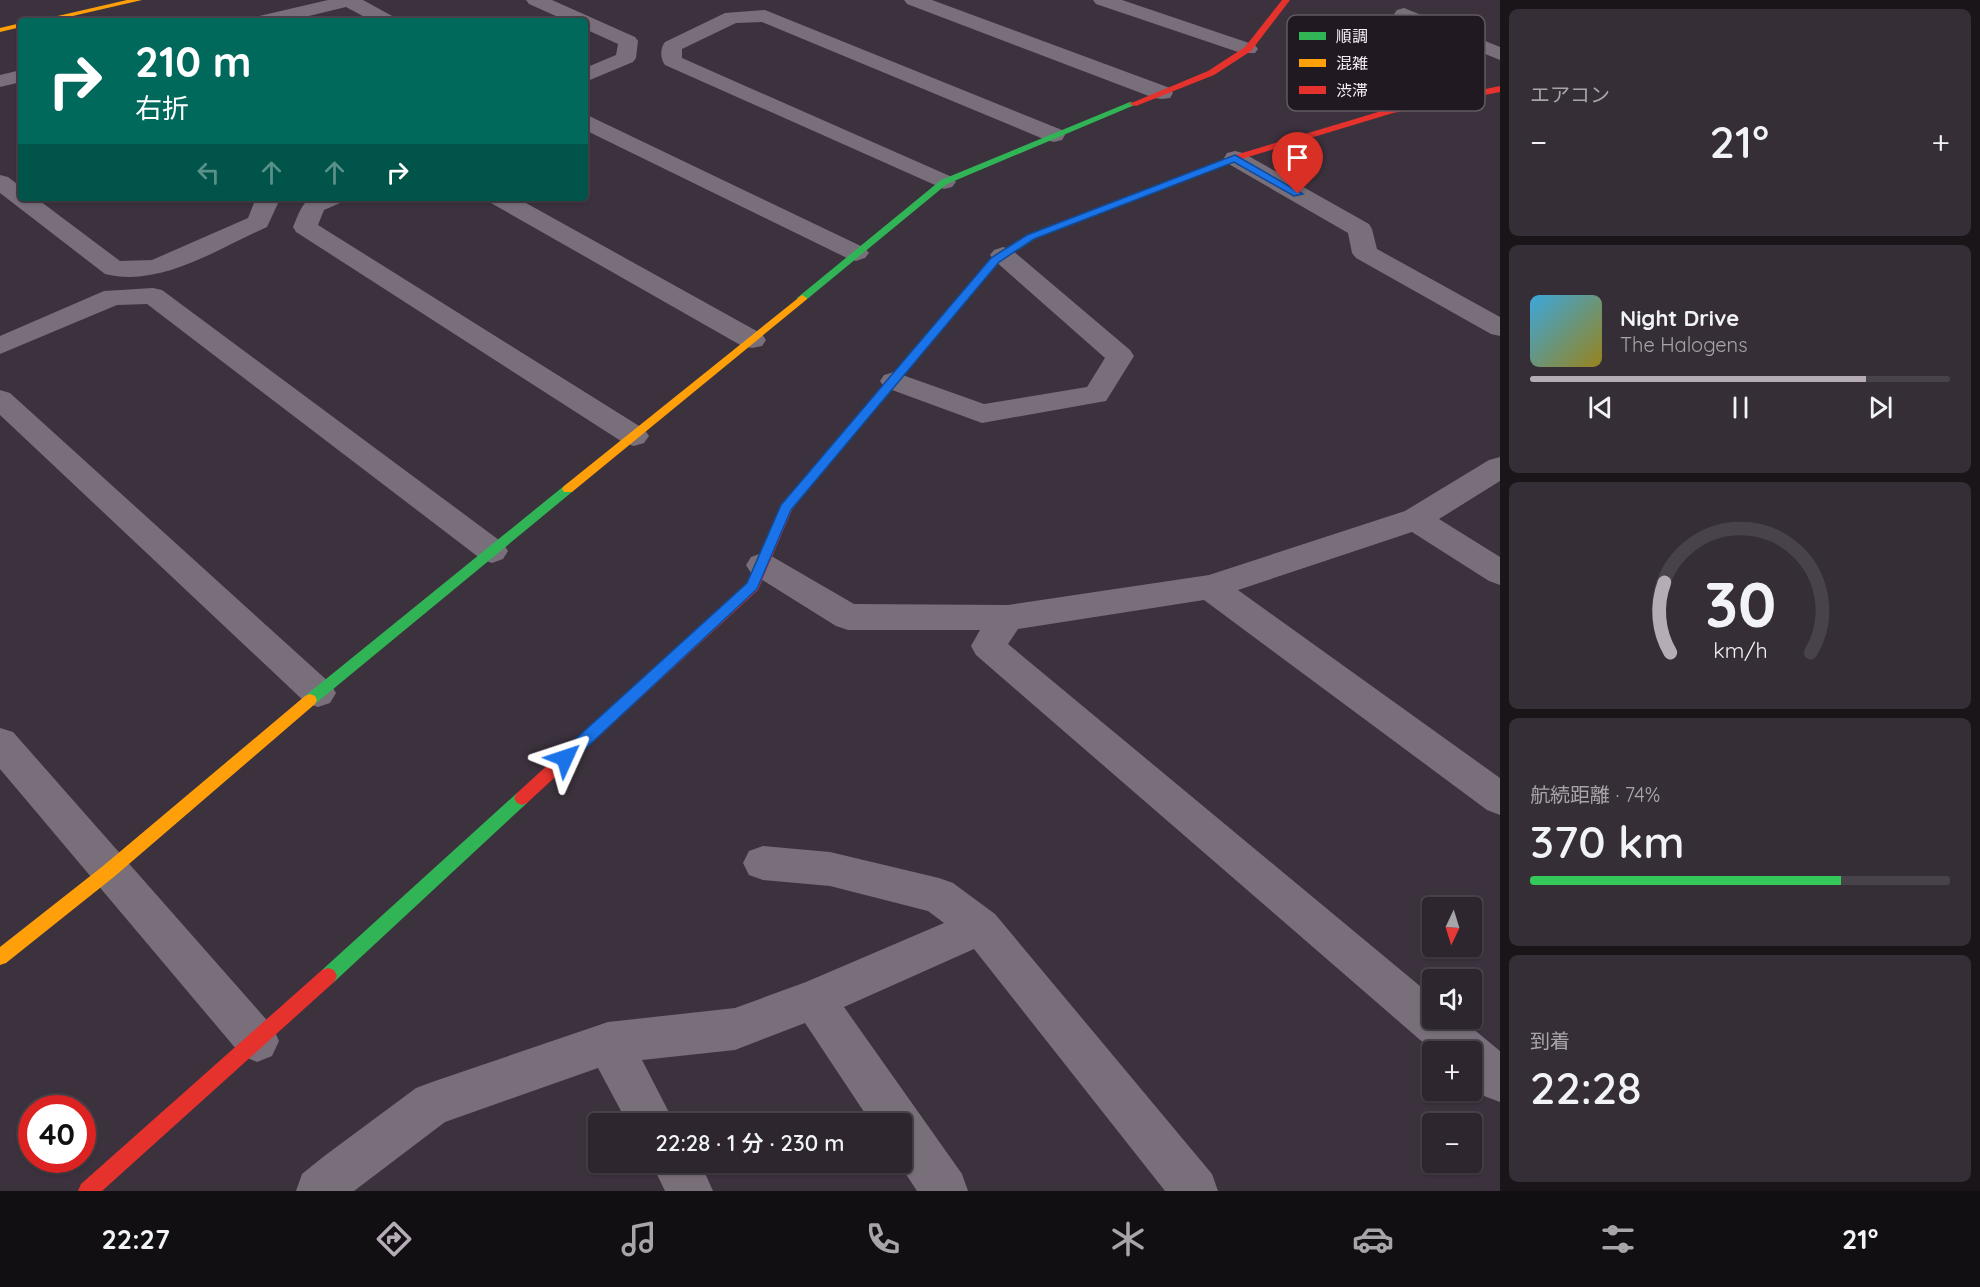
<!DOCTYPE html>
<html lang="ja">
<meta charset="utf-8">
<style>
:root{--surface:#2d262e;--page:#352e36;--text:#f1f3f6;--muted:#a7a5aa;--line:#48434a;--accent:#b6acb8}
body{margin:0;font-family:Quicksand,"Noto Sans JP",sans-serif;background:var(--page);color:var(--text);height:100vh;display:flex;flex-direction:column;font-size:22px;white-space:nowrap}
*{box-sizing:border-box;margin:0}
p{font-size:20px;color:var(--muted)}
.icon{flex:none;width:33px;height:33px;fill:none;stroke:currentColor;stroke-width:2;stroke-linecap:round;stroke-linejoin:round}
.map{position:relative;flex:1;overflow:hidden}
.side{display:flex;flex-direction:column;gap:9px;padding:9px;background:#191519;width:480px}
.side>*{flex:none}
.guide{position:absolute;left:18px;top:18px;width:570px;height:183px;border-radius:6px;box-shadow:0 2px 4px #0004,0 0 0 2px var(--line);background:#00695c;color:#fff;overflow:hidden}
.needle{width:39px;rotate:184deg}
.buttons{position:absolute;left:1422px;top:897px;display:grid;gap:12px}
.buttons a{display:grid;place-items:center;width:60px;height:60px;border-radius:6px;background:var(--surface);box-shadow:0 2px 4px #0004,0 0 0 2px var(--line);font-size:30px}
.speed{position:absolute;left:18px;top:1095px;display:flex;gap:12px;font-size:30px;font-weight:700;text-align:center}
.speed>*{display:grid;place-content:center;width:78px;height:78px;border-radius:50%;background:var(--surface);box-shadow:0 2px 4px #0004,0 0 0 2px var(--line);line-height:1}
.speed .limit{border:9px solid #d22;background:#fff;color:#111}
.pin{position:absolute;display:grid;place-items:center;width:51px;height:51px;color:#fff;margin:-62px -26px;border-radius:50% 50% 50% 0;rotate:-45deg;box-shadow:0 0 6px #0007}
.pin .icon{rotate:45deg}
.me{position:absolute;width:66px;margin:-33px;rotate:48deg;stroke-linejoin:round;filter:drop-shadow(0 0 4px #0008)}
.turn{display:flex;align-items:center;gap:21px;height:126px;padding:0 18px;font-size:27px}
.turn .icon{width:78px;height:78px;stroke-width:2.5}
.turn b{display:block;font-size:42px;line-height:51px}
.lanes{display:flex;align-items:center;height:57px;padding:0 18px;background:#0003;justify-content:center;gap:30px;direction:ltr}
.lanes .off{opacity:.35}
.big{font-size:45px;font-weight:600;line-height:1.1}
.side .tile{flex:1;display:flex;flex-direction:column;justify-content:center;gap:9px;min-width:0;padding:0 21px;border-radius:9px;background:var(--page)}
.side .dial{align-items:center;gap:0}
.dial svg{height:156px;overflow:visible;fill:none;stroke:var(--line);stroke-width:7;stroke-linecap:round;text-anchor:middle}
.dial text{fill:var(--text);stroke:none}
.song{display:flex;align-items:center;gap:18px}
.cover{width:72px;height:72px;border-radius:9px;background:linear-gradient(135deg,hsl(200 70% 55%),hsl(50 70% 35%))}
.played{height:6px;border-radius:3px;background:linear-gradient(90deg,var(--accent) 80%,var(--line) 80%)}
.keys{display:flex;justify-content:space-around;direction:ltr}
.heat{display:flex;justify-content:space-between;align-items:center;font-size:33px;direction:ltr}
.charge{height:9px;border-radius:4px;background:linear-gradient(90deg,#34c759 74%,var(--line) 0)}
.trip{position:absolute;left:588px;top:1113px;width:324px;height:60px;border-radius:6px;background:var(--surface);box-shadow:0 2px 4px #0004,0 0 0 2px var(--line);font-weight:600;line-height:60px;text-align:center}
.tabs{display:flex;height:96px;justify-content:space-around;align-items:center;background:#120f12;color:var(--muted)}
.tabs .icon{width:42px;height:42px}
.tabs .on{color:var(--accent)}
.tabs b{font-size:27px;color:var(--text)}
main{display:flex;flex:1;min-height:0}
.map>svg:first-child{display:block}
</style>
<main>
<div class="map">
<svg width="1500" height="1191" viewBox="0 0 1500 1191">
<rect width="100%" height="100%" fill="#3c323e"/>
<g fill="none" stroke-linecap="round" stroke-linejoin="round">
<g fill="#786f7a" fill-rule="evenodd">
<path d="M328 0H363L394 17 397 21H372L346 7 288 21H252L255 17Z"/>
<path d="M526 0H552L635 37 638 41 636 58 633 62 585 82V68L616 55 618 44 585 29V21H567L529 4Z"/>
<path d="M904 0H932L1170 88 1173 93 1170 98 1162 99 1154 98 907 4Z"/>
<path d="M1093 0H1122L1255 45 1258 49 1255 53H1241L1096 4Z"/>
<path d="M1404 8 1500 47V60L1397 18 1394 14 1397 10Z"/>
<path d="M765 10 1062 130 1065 135 1062 140 1054 142 1046 140 762 22 736 23 682 49V58L952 177 956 182 952 187 944 189 665 65C660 59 660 48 665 42L725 13Z"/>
<path d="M21 70V82L0 87V75Z"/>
<path d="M585 114 865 248 869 253 865 258 856 261 847 258 585 130Z"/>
<path d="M1235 151 1243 153 1369 224 1372 229 1377 249 1500 317V336L1491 334 1356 258 1352 253 1348 233 1227 163 1224 158 1227 153Z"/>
<path d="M0 175 8 177 21 187V198H36L120 261 152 260 248 218 254 203 251 198H277L279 201 267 227C218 249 159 288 105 274L0 193Z"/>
<path d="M312 198H344L340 203 324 210 318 225 644 429 649 436 644 443 634 446 624 443 296 232 293 227C298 216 301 203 312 198Z"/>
<path d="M487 198H517L762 334 766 340 762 346 752 348 742 346 491 203Z"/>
<path d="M1003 247 1012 250 1130 350 1134 356 1106 401 982 423 884 387 880 381 884 375 894 372 984 404 1087 387 1105 358 994 260 990 255 994 250Z"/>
<path d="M153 288 162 290 503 543 508 551 503 559 492 563 481 559 147 304 117 305 0 354V336L104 291Z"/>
<path d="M0 390 10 393 330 683 336 693 330 703 318 707 306 703 0 415Z"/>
<path d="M1500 457V481L1439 519 1500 557V585L1489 581 1412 532 1238 590 1500 778V815L1487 810 1204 600 1018 629 1008 644 1432 996V1018H1460L1500 1051V1102L1484 1096 1472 1084V1052H1434L976 655 971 646 980 630H848L836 626 751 573 746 565 751 557 762 553 773 557 854 604 1008 605 1209 575 1405 511 1489 460Z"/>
<path d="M0 728 13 732 272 1026 279 1041 272 1056 257 1062 242 1056 0 769Z"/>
<path d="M763 846 830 852 939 878 953 883 995 914 1212 1174 1218 1191H1165L974 949 844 1007 962 1174 968 1191H917L898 1162H902V1124H872L805 1023 735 1050 642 1060 675 1124H628L598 1068 445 1122 354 1191H296L302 1174 323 1157 416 1088 432 1082 608 1022 735 1008 806 982 944 923 928 911 830 886 763 880 749 875 743 863 749 851Z"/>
<path d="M651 1162H700L713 1191H665Z"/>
</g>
<g fill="#30b455" fill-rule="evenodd">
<path d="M1130 102 1137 104 947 184 806 300H798L797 298 941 180Z"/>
<path d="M1124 198 1127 199V203L1035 239 999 262 814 482H806L804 479 806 476 991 258 1027 235Z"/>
<path d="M568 485 572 486 574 489 572 492 315 704 310 706 305 704 303 700 305 696 564 486Z"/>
<path d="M522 791 527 793 530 798 527 803 334 982 328 984 322 982 319 976 322 970 517 793Z"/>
</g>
<g fill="#ff9f0a" fill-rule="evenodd">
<path d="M127 0H142L51 21H36Z"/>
<path d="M21 23V27L0 32V28Z"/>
<path d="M802 295 807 298 806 300 572 492H564L562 489 564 486Z"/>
<path d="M310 694 315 696 317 700 315 704 115 876 6 963 0 965V947L103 866 305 696Z"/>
</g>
<g fill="#e5322d" fill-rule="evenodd">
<path d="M1282 0H1290L1251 51 1214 75 1136 106 1129 104 1208 71 1245 47Z"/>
<path d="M1500 86V92L1393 113 1238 160 1127 203 1119 201 1232 156 1388 109Z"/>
<path d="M810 475 816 479 792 510 758 590 527 803 522 805 517 803 514 798 517 793 747 583 780 508 806 476Z"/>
<path d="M328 968 334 970 337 976 334 982 102 1191H78L81 1184 322 970Z"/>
</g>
</g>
<path fill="#1a73e8" stroke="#114b97" stroke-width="1.5" d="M1235 155 1303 194 1294 196 1234 162 1034 239 999 262 791 510 757 589 570 763 565 765 559 763 557 758 559 754 747 583 781 505 991 258 1027 235Z"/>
<rect x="1287" y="15" width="198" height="96" rx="9" fill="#211922" stroke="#625962" stroke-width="1.5"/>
<rect x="1299" y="32" width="27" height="8" fill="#30b455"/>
<rect x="1299" y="59" width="27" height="8" fill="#ff9f0a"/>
<rect x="1299" y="86" width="27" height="8" fill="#e5322d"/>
<g font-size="16" fill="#f8edf9">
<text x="1336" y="42">順調</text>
<text x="1336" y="69">混雑</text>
<text x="1336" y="96">渋滞</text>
</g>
</svg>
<div class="buttons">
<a><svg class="needle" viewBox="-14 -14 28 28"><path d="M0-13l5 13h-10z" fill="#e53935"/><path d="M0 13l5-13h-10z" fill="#a7a5aa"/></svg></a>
<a><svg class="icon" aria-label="sound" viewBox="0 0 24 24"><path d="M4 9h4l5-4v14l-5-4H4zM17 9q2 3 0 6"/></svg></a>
<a>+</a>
<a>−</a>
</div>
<div class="speed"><div class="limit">40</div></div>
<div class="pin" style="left:1298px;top:194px;background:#d93025"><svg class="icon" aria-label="arrive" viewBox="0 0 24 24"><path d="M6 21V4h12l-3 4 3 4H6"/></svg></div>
<svg class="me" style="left:565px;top:758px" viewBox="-20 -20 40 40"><path d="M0-17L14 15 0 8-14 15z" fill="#1a73e8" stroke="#fff" stroke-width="4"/></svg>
<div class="trip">22:28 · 1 分 · 230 m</div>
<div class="guide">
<div class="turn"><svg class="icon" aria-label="right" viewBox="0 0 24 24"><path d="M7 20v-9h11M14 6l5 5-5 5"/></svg><div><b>210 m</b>右折</div></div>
<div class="lanes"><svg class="icon off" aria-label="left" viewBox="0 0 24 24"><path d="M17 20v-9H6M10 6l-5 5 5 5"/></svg><svg class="icon off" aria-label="ahead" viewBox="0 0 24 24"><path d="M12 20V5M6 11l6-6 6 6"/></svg><svg class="icon off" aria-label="ahead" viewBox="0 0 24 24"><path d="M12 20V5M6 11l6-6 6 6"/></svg><svg class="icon" aria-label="right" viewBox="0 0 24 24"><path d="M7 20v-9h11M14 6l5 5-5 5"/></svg></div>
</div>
</div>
<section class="side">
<div class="tile"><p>エアコン</p>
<div class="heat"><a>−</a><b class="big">21°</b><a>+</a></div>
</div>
<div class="tile">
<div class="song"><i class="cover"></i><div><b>Night Drive</b><p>The Halogens</p></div></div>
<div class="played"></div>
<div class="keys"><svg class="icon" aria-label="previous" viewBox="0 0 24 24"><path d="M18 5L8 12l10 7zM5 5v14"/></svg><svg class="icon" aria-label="pause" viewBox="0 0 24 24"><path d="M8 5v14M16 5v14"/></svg><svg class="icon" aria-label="next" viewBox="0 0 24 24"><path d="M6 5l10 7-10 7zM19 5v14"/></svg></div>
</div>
<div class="tile dial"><svg viewBox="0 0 100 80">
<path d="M14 69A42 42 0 1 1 86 69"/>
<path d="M14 69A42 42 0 0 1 11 33" stroke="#b6acb8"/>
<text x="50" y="56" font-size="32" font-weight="700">30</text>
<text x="50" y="72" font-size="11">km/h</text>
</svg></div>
<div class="tile"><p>航続距離 · 74%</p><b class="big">370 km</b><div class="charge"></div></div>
<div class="tile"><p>到着</p><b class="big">22:28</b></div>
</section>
</main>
<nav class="tabs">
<b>22:27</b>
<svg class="icon on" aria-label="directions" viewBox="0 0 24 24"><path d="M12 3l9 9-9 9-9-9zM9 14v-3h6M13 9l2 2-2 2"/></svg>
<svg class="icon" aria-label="music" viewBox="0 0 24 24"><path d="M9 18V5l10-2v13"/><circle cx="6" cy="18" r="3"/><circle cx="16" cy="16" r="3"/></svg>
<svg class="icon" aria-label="phone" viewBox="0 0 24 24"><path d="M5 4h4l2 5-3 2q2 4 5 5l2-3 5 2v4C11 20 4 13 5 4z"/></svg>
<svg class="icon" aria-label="climate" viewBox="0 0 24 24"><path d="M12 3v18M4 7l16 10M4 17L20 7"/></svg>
<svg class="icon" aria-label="car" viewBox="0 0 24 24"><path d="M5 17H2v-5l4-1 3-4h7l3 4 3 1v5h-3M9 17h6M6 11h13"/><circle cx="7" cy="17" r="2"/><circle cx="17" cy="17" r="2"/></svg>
<svg class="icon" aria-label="filters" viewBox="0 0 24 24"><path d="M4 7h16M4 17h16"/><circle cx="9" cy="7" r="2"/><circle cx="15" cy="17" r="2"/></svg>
<b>21°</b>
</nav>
